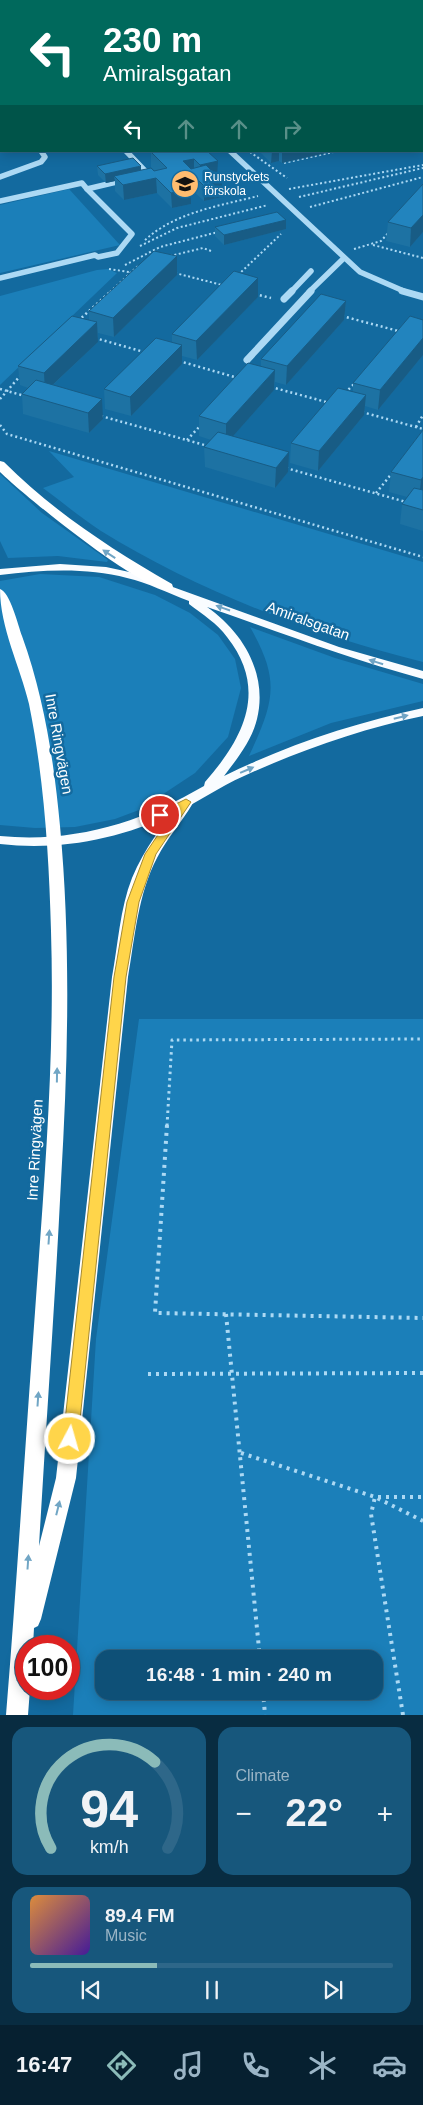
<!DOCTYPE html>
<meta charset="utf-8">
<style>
:root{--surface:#0e5077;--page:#17577c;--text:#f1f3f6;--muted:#9bb5c6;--line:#2e6789;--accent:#8bbbb9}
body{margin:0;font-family:Arial,sans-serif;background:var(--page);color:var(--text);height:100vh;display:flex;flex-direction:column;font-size:19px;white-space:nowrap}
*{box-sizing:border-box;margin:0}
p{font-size:16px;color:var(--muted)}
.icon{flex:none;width:28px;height:28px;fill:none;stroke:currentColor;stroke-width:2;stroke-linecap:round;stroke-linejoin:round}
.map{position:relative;height:1715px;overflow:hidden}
.side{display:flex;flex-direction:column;gap:12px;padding:12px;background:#082c41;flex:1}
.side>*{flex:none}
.hud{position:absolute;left:0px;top:0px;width:424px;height:152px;box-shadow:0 2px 12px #0003,0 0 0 1px var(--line);background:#00695c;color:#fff;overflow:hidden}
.speed{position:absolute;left:15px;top:1635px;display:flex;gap:10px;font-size:25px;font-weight:700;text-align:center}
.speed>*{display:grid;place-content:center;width:65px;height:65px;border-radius:50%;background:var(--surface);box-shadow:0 2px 12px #0003,0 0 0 1px var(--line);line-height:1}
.speed .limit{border:8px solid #d22;background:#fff;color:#111}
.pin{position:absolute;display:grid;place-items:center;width:42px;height:42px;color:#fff;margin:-21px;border:2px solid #fff;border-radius:50%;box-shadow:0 1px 5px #0007}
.me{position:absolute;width:55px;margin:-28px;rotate:6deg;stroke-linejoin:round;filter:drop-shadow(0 0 4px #0008)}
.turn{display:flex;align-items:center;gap:18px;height:105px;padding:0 20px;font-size:22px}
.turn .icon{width:65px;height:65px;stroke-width:2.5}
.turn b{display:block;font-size:35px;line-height:42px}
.lanes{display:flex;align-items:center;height:48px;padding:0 20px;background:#0003;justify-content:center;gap:25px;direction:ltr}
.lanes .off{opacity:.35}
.big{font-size:38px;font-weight:700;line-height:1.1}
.side .tile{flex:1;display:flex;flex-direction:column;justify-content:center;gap:8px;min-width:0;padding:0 18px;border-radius:15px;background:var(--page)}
.side .dial{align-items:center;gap:0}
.dial svg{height:130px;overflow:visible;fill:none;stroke:var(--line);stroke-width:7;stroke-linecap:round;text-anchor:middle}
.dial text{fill:var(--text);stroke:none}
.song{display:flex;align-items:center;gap:15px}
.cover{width:60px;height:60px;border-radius:8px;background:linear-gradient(135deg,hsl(30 70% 55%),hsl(260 70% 35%))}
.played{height:5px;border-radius:2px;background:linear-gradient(90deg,var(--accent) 35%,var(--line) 35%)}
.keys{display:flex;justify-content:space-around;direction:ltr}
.heat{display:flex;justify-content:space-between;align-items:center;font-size:28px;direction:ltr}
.side .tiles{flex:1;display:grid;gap:12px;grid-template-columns:1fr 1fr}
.tile:last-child{grid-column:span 2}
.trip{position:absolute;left:95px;top:1650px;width:288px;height:50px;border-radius:15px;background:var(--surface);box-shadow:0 2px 12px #0003,0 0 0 1px var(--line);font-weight:700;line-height:50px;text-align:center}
.tabs{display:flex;height:80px;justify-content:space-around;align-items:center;background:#062030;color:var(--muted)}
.tabs .icon{width:35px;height:35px}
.tabs .current{color:var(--accent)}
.tabs b{font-size:22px;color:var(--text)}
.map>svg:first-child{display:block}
</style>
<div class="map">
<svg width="423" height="1715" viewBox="0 0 423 1715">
<rect width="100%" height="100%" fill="#136a9f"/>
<g fill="#1b7fb9" fill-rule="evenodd">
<path d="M69 189 120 245 0 273V205Z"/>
<path d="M108 269 117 273 0 385V296L97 270Z"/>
<path d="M49 451 423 562V662C313 635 198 591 101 531 81 518 62 502 43 488L74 477Z"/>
<path d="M0 474 42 513 108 560 107 562 58 556 8 558 0 541Z"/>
<path d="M40 574 99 577 155 595 190 613 218 635 235 659 241 688 228 737 195 773 139 810 115 819 75 827 35 828 0 825V581Z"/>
<path d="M250 627 335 658 423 684V701L331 723 249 756C274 702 281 681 250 627Z"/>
<path d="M139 1019H423V1715H73L96 1339ZM104 1659H374V1691H104Z"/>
</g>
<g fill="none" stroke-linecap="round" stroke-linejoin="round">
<g stroke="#acd9f4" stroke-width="2" stroke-dasharray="2 2.5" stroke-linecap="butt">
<path d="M420 1H423"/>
<path d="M250 152 287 178"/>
<path d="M284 163 338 151"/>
<path d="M289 189 423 165"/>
<path d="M299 197 423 168"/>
<path d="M310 207 423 177"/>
<path d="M145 240C176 212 219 206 258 196"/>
<path d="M373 245 423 258"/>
<path d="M140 246 177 228 268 205"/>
<path d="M354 249 381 241 390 231"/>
<path d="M170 256 203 248 211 251"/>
<path d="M125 265 160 247 218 232"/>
<path d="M109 269 129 272"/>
<path d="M175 273 222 285"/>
<path d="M238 275 281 234"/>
<path d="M110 292 138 266"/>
</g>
<g stroke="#acd9f4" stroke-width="2.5" stroke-dasharray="2 3" stroke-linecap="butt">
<path d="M255 294 271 298"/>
<path d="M342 316 402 332"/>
<path d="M78 321 111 291"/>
<path d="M95 338 144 352"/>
<path d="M179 361 238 378"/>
<path d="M271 387 330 403"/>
<path d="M0 389 25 396"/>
<path d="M345 393 355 383"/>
<path d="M0 399 21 375"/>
<path d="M362 412 423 429"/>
<path d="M101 416 208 446"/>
<path d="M0 425 7 434 423 557"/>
<path d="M416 427 423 415"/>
<path d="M187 440 200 426"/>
<path d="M286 468 406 502"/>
<path d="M376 493 393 472"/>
</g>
<path stroke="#acd9f4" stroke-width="3" stroke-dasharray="2.5 4" stroke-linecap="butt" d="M167 1126 172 1040 423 1039"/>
<g stroke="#acd9f4" stroke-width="4" stroke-dasharray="3 5" stroke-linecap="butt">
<path d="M167 1125 155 1313 423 1318"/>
<path d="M226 1314 260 1659"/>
<path d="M148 1374 423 1373"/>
<path d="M241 1453 375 1497 423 1521"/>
<path d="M263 1691 265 1715"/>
<path d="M403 1715 371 1514 375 1497H423"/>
</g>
<g stroke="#acd9f4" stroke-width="5.5">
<path d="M126 151 149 175 145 176"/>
<path d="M230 151 360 272 406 292"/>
<path d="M0 177 41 162 45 157 41 151"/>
<path d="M0 201 82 183 87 189"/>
<path d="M0 278 95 255 98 257 117 253 132 234 87 189 125 180"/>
<path d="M291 292 311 271"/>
<path d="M309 292 344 258"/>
</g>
<g stroke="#acd9f4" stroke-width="7">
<path d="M402 291 423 297"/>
<path d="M284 299 292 291"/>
<path d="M247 360 311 291"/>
</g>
<path fill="#f9fcff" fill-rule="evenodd" d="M60 564 106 567 134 573 339 647 423 671V679C349 659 279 632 207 607 243 632 268 674 257 719 252 740 237 759 224 776 287 745 354 723 423 708V716C361 729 301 750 244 776 219 787 197 803 173 814 119 839 60 851 0 844V836C74 843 140 823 204 786L205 782C243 739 269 690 227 637 217 623 203 615 189 604V601C168 593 148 583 127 578 86 567 41 570 0 575V569Z"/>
<g fill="#fff" fill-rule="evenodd">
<path d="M0 461 4 462C54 512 111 549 172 584L173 587 172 590C147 596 21 493 0 472Z"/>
<path d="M0 589C10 592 18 625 22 636 44 697 54 761 60 826 71 944 68 1063 61 1181 55 1303 46 1424 39 1546L56 1478 112 977C118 945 120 908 132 878 144 849 163 825 181 799L186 798 193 803C182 822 167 838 157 858 138 894 135 937 128 977L76 1478 41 1619 38 1626 34 1628 33 1646H26V1689H30L28 1715H6C17 1581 25 1446 35 1312 44 1185 55 1058 51 931 49 855 44 778 29 704 20 666 0 628 0 589Z"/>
</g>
</g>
<g fill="#1d72a3">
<path d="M340 0H360V1H341Z"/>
<path d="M207 151 217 177 222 181V197L204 201 191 189H190L191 204 172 208 157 193 124 200 115 191V181L106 183 98 175 97 166 155 171 151 167V152Z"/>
<path d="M261 151H335L282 163 279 161 271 163 261 153Z"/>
<path d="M423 184V232L410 247 386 241 388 222Z"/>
<path d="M215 227 286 229 224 245 215 236Z"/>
<path d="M177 275 114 337 98 333V342L53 385 103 419 89 433 23 414 22 394 28 388 20 385 18 366 89 320V311Z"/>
<path d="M258 278V297L197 360 182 356V364L131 416 105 409 104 389 172 342V334Z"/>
<path d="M346 301 344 320 286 385 275 382 274 390 233 436 288 472 275 488 205 467 204 447 211 440 199 436V416L261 366V359Z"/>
<path d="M423 320V355L378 410 365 406 364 415 318 471 290 463 291 443 353 392V383Z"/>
<path d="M423 430V531L400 524 402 504 407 497 389 492 391 472Z"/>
</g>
<g fill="#185c85">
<path d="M117 0H137V1H112Z"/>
<rect x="347" y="0" width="13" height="1"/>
<rect x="0" y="32" width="1" height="18"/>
<path d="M272 151H279V161L271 163Z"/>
<path d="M282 151H335L282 163Z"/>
<path d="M194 159V174L191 173V204L172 208 171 193 178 176 183 161Z"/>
<path d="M218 161 217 177 200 181V165Z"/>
<path d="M141 166V175L114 176 115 181 106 183 105 174Z"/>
<path d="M156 178 157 193 124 200 123 185Z"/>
<path d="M222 181V197L204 201V186Z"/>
<path d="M423 215V232L410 247 411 228Z"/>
<path d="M286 220V229L224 245V235Z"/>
<path d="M177 256V275L114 337 113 318Z"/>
<path d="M258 278V297L197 360 196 341Z"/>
<path d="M346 301 344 320 286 385 287 366Z"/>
<path d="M97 322 98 342 45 392 44 373Z"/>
<path d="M423 338V355L378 410 380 390Z"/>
<path d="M182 345V364L131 416 130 397Z"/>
<path d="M275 370 274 390 226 444V424Z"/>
<path d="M366 395 364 415 318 471 319 451Z"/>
<path d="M102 399 103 419 89 433 88 413Z"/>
<path d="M289 452 288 472 275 488 276 468Z"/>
<path d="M423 477V494L419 500 421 480Z"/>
</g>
<g fill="#2284be" stroke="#185c85">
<path d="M0 0H52L54 1H1V32H0Z"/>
<path d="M317 0H333L326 1H319Z"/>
<path d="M153 151H207L218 161 200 165 194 159 183 161 191 169 206 165 222 181 204 186 191 173 178 176 190 189 171 193 156 178 123 185 114 176 151 168 154 171 167 168 151 152Z"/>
<path d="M133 158 141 166 105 174 97 166Z"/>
<path d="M423 184V215L411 228 388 222Z"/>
<path d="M277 212 286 220 224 235 215 227Z"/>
<path d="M154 251 177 256 113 318 89 311Z"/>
<path d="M234 271 258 278 196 341 172 334Z"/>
<path d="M321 294 346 301 287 366 261 359Z"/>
<path d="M72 316 97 322 44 373 18 366Z"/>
<path d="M410 316 423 320V338L380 390 353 383Z"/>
<path d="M156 338 182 345 130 397 104 389Z"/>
<path d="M248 363 275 370 226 424 199 416Z"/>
<path d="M36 380 102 399 88 413 22 394Z"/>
<path d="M338 388 366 395 319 451 291 443Z"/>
<path d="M423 430V477L421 480 391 472Z"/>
<path d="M218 432 289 452 276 468 204 447Z"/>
<path d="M414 488 423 490V510L402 504Z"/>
</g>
<defs><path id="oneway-solid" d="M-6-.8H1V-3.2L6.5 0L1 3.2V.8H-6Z" transform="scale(1.25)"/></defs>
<g fill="#71a6c5">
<use href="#oneway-solid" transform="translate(109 554) rotate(-147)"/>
<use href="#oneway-solid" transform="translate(57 1075) rotate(-89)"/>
<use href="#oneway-solid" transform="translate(49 1237) rotate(-86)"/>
<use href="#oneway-solid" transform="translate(38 1399) rotate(-86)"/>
<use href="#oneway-solid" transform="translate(58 1508) rotate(-76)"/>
<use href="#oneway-solid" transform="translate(28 1562) rotate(-86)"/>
</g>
<g fill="#6fa4c5">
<use href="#oneway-solid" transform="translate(223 608) rotate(-161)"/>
<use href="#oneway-solid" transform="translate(376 662) rotate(-162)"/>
<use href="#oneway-solid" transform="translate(401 717) rotate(-14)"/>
<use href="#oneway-solid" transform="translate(247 770) rotate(-23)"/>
</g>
<path fill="#ffd54a" stroke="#a68a30" d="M186 799 191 802 156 854 139 902 126 977 78 1439 75 1443 70 1446 65 1443 63 1439 114 977 127 902 145 854 172 814 160 819 154 815Z"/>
<defs>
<g id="school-disc" transform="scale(1.4375)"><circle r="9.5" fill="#ffbc6f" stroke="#136a9f"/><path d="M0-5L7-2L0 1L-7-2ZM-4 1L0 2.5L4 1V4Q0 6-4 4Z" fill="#111"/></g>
</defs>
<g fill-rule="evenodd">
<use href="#school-disc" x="185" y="184"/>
</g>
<g text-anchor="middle" stroke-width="5" stroke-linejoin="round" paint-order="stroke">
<g font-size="12" fill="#fff" stroke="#136a9f" text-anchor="start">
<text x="204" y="181">Runstyckets<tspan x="204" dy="14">förskola</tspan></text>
</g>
<g font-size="15" fill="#fff" stroke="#136a9f">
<text transform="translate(308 621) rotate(20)" y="5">Amiralsgatan</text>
<text transform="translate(59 744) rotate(80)" y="5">Inre Ringvägen</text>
<text transform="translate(35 1150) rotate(-87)" y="5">Inre Ringvägen</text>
</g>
</g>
</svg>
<div class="speed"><div class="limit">100</div></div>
<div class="pin" style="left:160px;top:815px;background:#d93025"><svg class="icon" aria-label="arrive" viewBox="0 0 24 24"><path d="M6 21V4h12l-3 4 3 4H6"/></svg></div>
<svg class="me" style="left:70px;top:1439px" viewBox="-20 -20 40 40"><circle r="17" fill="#ffd54a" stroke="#fff" stroke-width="3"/><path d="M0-11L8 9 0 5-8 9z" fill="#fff"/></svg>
<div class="trip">16:48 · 1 min · 240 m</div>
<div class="hud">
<div class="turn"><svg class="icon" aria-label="left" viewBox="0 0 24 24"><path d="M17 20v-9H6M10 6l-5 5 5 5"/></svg><div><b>230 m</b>Amiralsgatan</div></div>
<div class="lanes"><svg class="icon" aria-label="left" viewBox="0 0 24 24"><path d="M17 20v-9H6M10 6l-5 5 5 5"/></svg><svg class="icon off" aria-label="ahead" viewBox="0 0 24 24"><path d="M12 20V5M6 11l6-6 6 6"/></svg><svg class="icon off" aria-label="ahead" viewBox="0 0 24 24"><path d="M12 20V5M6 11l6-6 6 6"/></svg><svg class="icon off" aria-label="right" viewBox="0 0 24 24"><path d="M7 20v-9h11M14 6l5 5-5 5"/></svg></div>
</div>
</div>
<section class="side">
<div class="tiles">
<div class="tile dial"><svg viewBox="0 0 100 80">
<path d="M14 69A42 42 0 1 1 86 69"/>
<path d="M14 69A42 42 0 0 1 78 16" stroke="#8bbbb9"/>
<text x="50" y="56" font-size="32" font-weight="700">94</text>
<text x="50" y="72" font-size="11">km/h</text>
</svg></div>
<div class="tile"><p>Climate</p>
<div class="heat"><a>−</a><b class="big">22°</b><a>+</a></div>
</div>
<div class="tile">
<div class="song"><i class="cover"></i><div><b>89.4 FM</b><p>Music</p></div></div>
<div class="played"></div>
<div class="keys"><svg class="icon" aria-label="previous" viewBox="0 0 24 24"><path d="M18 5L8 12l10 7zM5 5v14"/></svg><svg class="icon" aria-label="pause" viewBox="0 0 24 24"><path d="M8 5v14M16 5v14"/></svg><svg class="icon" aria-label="next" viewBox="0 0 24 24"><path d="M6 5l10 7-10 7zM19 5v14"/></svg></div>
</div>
</div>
</section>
<nav class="tabs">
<b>16:47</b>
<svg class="icon current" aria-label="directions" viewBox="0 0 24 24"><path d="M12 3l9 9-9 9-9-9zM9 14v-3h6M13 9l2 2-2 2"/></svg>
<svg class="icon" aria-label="music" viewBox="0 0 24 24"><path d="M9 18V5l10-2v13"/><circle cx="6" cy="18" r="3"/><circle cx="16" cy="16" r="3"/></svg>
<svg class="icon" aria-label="phone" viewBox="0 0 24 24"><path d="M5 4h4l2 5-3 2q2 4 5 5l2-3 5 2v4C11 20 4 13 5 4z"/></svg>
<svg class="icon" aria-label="climate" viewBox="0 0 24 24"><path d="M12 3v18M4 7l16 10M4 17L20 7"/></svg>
<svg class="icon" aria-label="car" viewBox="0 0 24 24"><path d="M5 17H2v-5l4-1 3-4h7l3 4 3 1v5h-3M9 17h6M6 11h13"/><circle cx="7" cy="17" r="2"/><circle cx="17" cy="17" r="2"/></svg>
</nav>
